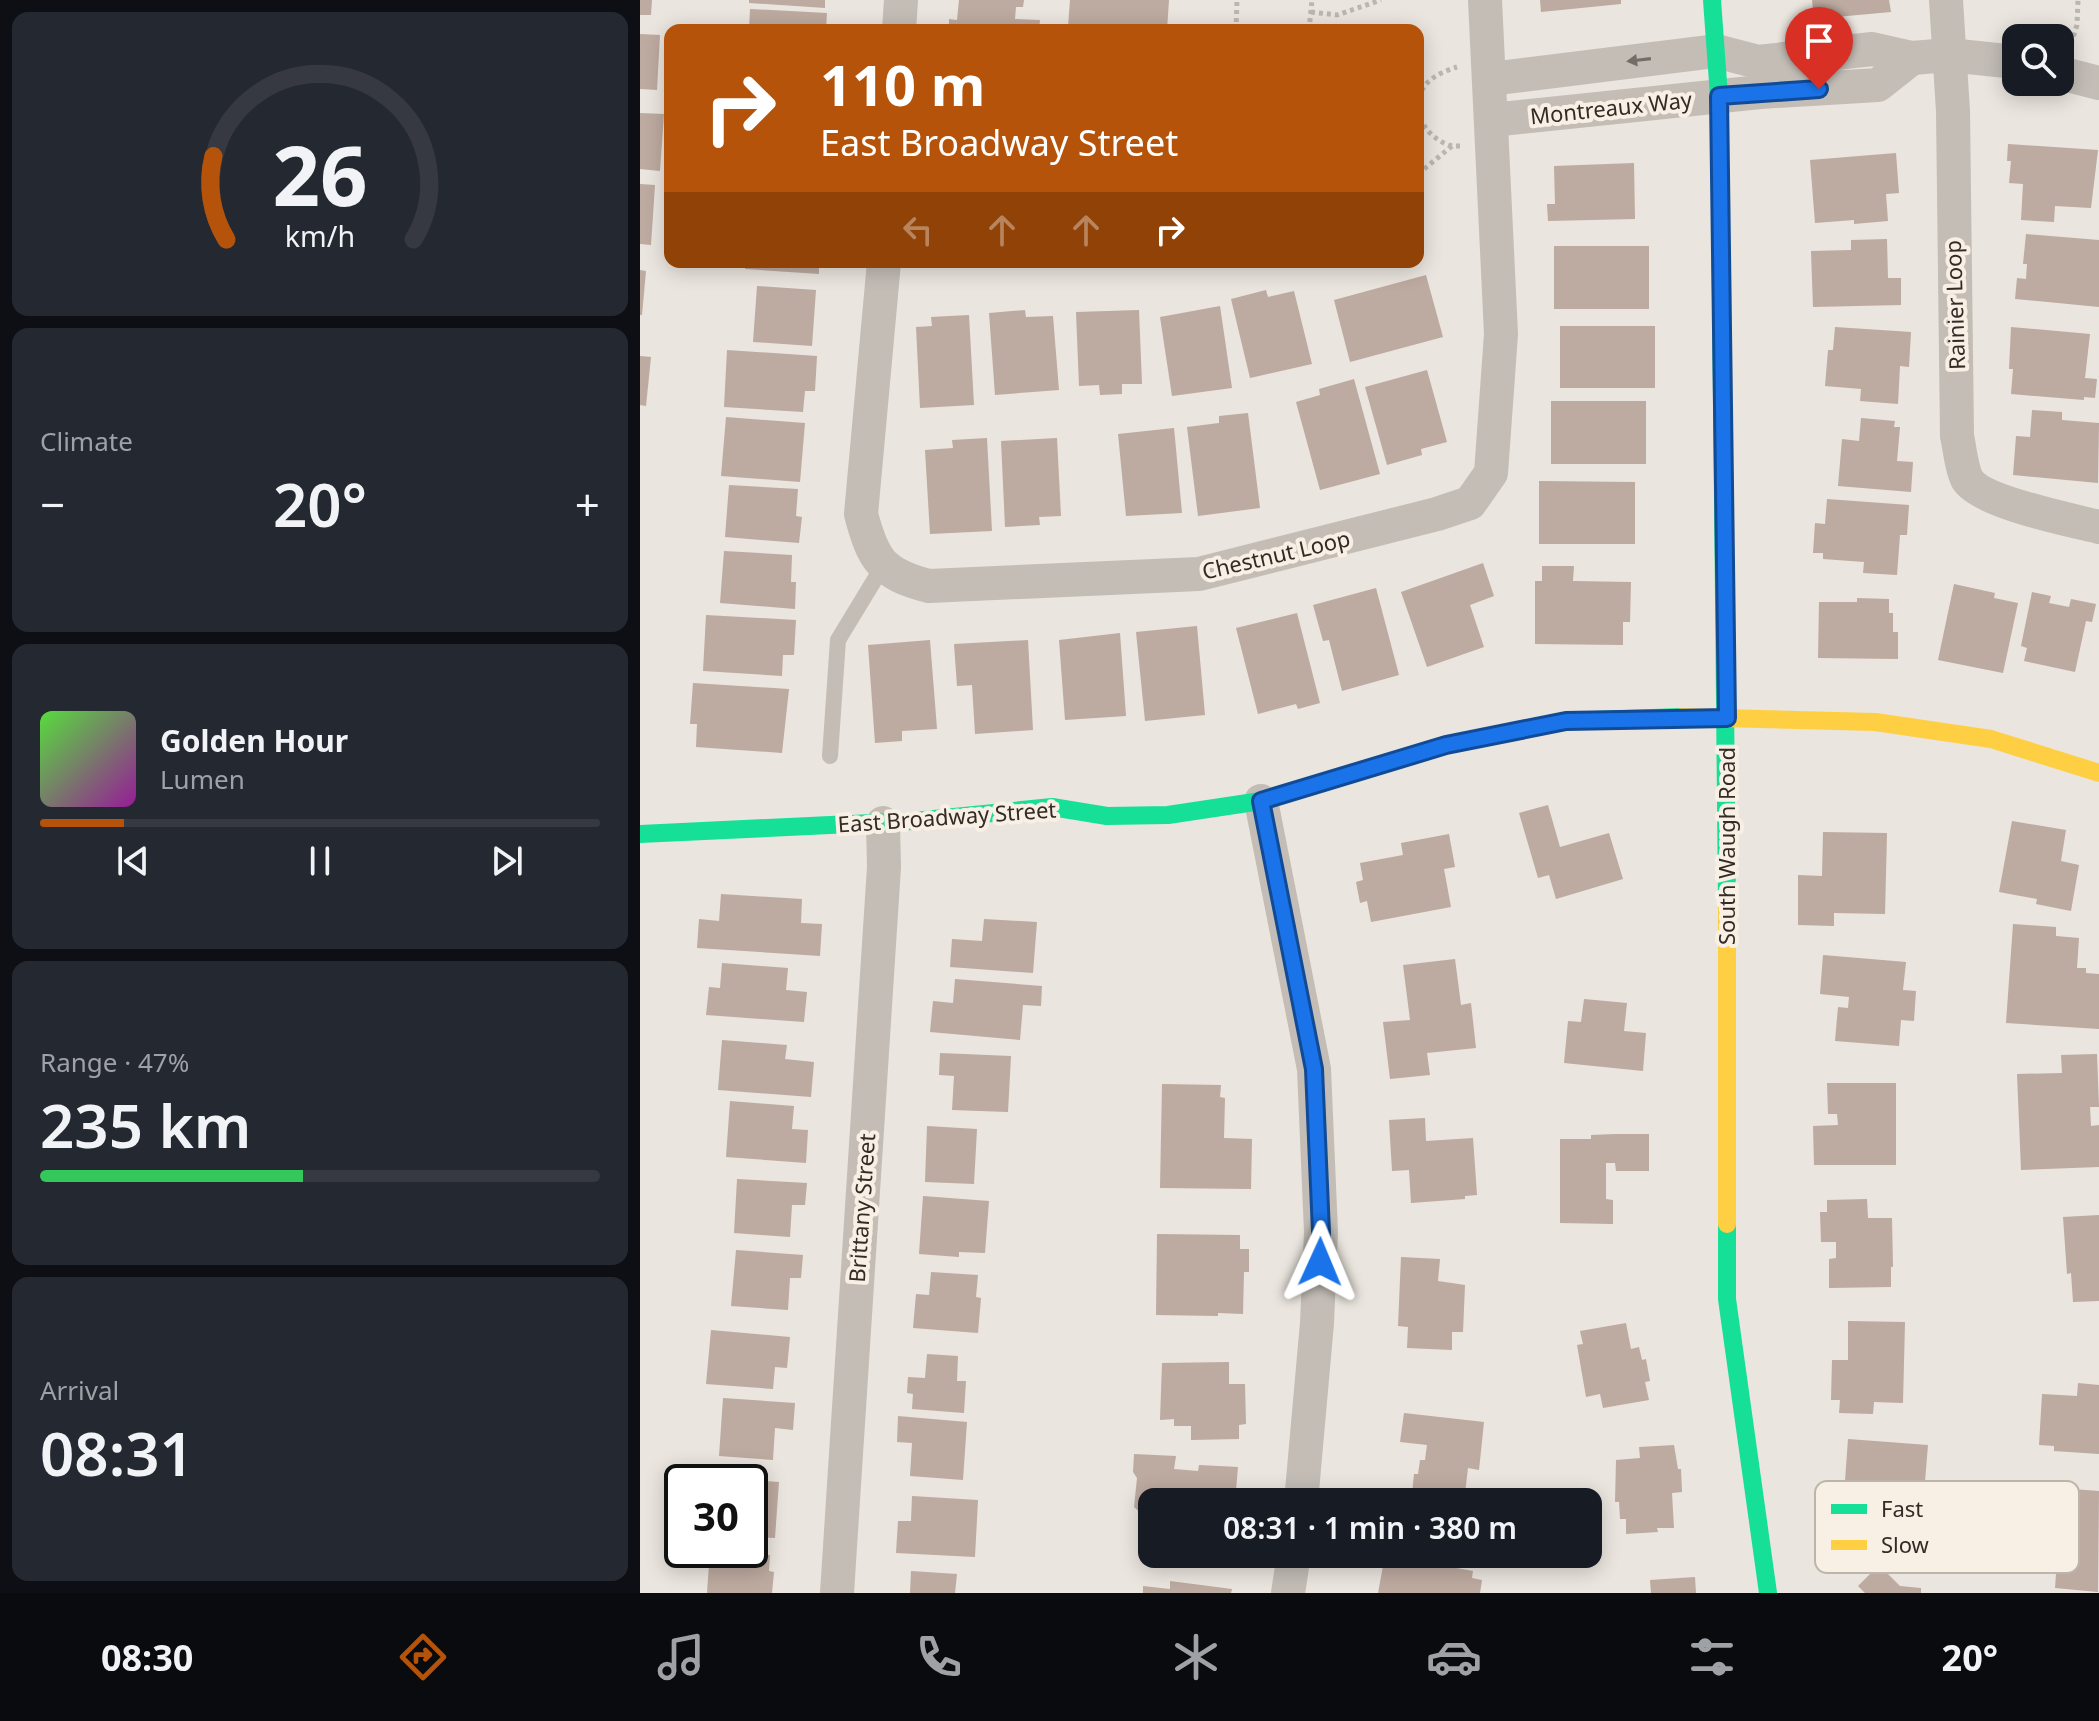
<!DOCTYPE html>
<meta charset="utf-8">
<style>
:root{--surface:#171b24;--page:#242831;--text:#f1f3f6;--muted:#9ea1a6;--line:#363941;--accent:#b45309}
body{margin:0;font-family:"Noto Sans",sans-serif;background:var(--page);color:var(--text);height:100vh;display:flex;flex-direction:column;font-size:30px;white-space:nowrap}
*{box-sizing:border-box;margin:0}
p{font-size:26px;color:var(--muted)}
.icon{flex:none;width:44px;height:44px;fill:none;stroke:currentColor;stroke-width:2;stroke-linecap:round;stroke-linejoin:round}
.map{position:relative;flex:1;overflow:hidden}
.side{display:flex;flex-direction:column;gap:12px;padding:12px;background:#0d0f14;width:640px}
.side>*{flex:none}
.banner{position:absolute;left:24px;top:24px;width:760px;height:244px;border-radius:16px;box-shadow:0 4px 20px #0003;background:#b45309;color:#fff;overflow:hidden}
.buttons{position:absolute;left:1362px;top:24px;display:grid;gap:16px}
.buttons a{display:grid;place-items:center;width:72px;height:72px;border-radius:16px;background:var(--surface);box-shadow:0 4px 20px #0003;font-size:40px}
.speed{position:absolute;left:24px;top:1464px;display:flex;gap:16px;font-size:40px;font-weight:700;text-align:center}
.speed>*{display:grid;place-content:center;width:104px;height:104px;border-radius:50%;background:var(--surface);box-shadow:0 4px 20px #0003;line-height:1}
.speed .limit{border:4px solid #111;border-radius:12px;background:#fff;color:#111}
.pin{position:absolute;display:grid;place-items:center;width:68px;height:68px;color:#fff;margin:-82px -34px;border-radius:50% 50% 50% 0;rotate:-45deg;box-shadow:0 0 8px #0007}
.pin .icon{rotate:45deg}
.me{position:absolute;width:88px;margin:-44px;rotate:1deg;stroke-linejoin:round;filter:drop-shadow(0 0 6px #0008)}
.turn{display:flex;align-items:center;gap:28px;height:168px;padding:0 24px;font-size:36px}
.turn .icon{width:104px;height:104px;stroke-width:2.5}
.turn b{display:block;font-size:56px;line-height:68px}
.lanes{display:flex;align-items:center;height:76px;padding:0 24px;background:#0003;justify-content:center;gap:40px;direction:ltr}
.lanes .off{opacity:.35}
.big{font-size:60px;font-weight:600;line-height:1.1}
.side .card{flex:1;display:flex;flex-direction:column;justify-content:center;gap:12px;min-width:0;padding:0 28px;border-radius:16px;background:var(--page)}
.side .dial{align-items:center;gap:0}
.dial svg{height:208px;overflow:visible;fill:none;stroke:var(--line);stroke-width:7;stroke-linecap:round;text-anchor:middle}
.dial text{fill:var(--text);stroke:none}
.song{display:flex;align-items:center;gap:24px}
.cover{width:96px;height:96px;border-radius:12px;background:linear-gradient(135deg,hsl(110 70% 55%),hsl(300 70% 35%))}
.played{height:8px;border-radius:4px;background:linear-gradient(90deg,var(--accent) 15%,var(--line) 15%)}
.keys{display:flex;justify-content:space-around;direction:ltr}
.heat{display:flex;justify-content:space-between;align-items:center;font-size:44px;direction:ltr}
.charge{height:12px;border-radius:6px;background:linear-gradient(90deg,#34c759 47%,var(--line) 0)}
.trip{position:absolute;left:498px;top:1488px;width:464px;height:80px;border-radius:16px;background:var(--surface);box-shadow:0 4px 20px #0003;font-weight:600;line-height:80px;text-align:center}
.dock{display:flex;height:128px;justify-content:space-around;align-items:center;background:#090b0e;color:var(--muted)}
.dock .icon{width:56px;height:56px}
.dock .active{color:var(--accent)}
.dock b{font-size:36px;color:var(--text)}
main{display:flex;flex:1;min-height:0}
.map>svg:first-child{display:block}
</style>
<main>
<section class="side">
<div class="card dial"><svg viewBox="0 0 100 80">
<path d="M14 69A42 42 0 1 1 86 69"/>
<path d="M14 69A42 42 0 0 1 9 37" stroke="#b45309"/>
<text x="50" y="56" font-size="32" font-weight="700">26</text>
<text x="50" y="72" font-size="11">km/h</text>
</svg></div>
<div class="card"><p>Climate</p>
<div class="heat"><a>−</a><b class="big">20°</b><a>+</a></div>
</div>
<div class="card">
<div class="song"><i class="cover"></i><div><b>Golden Hour</b><p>Lumen</p></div></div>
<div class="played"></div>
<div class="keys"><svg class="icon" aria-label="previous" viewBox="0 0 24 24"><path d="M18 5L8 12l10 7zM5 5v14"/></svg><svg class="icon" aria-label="pause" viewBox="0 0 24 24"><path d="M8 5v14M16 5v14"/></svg><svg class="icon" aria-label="next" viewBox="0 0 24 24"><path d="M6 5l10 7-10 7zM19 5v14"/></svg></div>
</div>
<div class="card"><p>Range · 47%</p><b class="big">235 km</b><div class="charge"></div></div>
<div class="card"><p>Arrival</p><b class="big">08:31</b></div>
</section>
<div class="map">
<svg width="1459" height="1593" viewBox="0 0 1459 1593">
<rect width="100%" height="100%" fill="#eae5de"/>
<g fill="#bdaaa0">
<path d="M0 0H12L11 15H0Z"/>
<path d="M109 0H185V8L109 3Z"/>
<path d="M319 0H384L383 7H376L375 19 400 20 399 30H309V19L317 20Z"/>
<path d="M430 0H529L527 30 428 27Z"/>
<path d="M900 0H981V4L901 12Z"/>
<path d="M1172 0H1249L1251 12 1174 19Z"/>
<path d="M110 9 187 13 186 30H109Z"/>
<path d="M0 34 20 35 17 90 0 89Z"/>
<path d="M0 113 24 114 20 171 0 169Z"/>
<path d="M1368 144 1458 150 1451 208 1415 206 1414 222 1381 220 1383 184 1369 183 1371 161H1367Z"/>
<path d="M1256 153 1259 193 1246 194 1248 221 1214 224V220L1175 223 1170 160Z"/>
<path d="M994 163 995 219 908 221 907 204H915L914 166Z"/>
<path d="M0 184 15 185 11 245 0 244Z"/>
<path d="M1386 234 1459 240V307L1375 299 1377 278 1386 279 1387 264H1383Z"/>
<path d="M1247 239 1248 278H1261V305L1173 307 1171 251 1211 250V240Z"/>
<rect x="914" y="246" width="95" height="63"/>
<path d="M106 262H179V274L105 269Z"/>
<path d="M0 270 6 271 2 315H0Z"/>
<path d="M786 275 803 337 710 362 694 300Z"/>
<path d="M117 286 176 290 172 346 113 342Z"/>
<path d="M626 290 628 297 654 291 672 364 610 378 591 299Z"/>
<path d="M580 306 592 388 532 396 520 317Z"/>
<path d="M385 310 386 317 413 316 419 390 355 395 349 313Z"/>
<path d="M499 310 502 384H482V394L460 395 459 385 439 386 436 312Z"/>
<path d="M329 315 334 405 280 408 276 327 292 326 291 317Z"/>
<rect x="920" y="326" width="95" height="62"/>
<path d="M1195 327 1271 332 1269 367 1260 366 1258 404 1220 401 1221 389 1185 386 1188 350H1193Z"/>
<path d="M1371 327 1450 334 1445 378 1457 379 1455 398 1444 397V400L1371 394 1373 369H1369Z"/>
<path d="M87 350 177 356 175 391H165L163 412 84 407Z"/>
<path d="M0 356 11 357 6 406 0 405Z"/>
<path d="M787 370 807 442 781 449 782 455 747 465 725 387Z"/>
<path d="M714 379 740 474 680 490 656 402 680 395 679 389Z"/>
<rect x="911" y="401" width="95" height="63"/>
<path d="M1392 410 1422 412V420L1459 423 1458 483 1373 475 1376 436 1390 437Z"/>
<path d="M608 413 620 508 558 516 547 427 579 423V416Z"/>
<path d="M86 417 165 423 160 482 81 476Z"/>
<path d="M1221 418 1255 421 1254 427H1260L1257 461 1273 462 1271 492 1198 486 1202 439 1219 441Z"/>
<path d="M534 428 542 513 486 516 478 434Z"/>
<path d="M347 438 352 531 290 534 285 450 313 448 312 440Z"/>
<path d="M417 438 421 516 399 517 400 525 365 527 361 441Z"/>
<path d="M899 481 995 482V544H899Z"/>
<path d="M89 485 158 489 156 516 162 517 159 543 85 537Z"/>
<path d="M1187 499 1269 505 1267 535H1260L1257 575 1223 573 1224 562 1183 559V553H1173L1175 523 1185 524Z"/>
<path d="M84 551 152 555 151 582H156L155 609 80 603Z"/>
<path d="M843 563 854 596 830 605 844 647 787 667 761 592Z"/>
<path d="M902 566H934L933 581 991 582 990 622H983V645L895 644V581H902Z"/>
<path d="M1314 584 1355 593 1354 598 1378 603 1363 673 1298 660Z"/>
<path d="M736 588 759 675 702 691 689 640 683 641 673 605Z"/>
<path d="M1392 592 1411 596 1409 603 1429 607 1431 599 1456 604 1452 622 1446 621 1435 672 1384 661 1387 648 1381 646Z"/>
<path d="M1217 598 1249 599V613H1253V632H1258V659L1178 658 1179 602H1217Z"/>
<path d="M657 613 680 703 658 709 656 704 618 714 596 628Z"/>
<path d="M66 615 156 620 154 655H143L142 676 63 671Z"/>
<path d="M557 626 565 715 505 721 496 632Z"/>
<path d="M480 633 486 716 425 720 419 640Z"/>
<path d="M290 640 297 729 262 731V741L235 743 228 645Z"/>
<path d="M388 640 393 730 335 734 332 685 317 686 314 644Z"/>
<path d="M53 683 149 689 142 753 56 747 57 724H50Z"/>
<path d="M908 805 920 847 969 833 983 879 916 899 909 875 898 878 879 813Z"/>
<path d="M1372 821 1426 830 1421 861 1439 865 1431 911 1396 904 1397 899 1359 892Z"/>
<path d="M1183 832 1247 833 1245 914 1194 913V926L1158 925V875L1182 876Z"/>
<path d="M809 834 815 867 804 869 811 907 731 922 727 901 720 903 716 882 723 880 720 863 763 855 761 843Z"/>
<path d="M81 894 162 899 161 923 182 924 180 956 57 948 59 919 79 921Z"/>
<path d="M344 919 397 922 393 973 310 967 312 939 342 941Z"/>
<path d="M1373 924 1416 927V936L1439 938 1437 968H1446V973L1459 974V1029L1366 1023Z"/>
<path d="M1183 955 1266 962 1263 990 1276 991 1274 1021 1261 1020 1259 1046 1195 1041 1198 1007 1208 1008 1209 997 1180 994Z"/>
<path d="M815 959 821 1005 831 1003 836 1048 787 1053 790 1075 750 1079 743 1022 770 1020 763 965Z"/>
<path d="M82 963 148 968 146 990 167 992 164 1022 66 1015 69 987 80 988Z"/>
<path d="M315 979 402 986 401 1006 383 1005 380 1040 290 1032 293 1001 313 1003Z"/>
<path d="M944 999 987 1003 984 1031 1006 1033 1003 1071 924 1063 928 1021 941 1022Z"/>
<path d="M82 1040 147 1045 145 1059 174 1062 171 1097 78 1090Z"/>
<path d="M300 1053 371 1056 368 1112 312 1110 314 1076 299 1075Z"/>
<path d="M1457 1054 1459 1107H1450L1451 1126 1459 1125V1167L1381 1170 1377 1074 1422 1073 1421 1055Z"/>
<path d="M1187 1083H1256V1165H1174L1173 1126 1198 1125 1197 1114H1188Z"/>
<path d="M522 1084 581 1085 580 1097 585 1098 584 1138 612 1139 611 1189 520 1188Z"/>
<path d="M90 1101 154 1106 152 1129 168 1130 166 1163 86 1157Z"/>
<path d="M785 1118 786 1141 833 1138 837 1195 825 1196V1199L771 1203 769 1170 752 1171 749 1120Z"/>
<path d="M287 1126 337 1129 334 1184 285 1182Z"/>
<path d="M976 1134H1009V1171H976L975 1163H966V1199L973 1200V1224L920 1223V1139H951V1135Z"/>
<path d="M97 1179 167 1183 165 1205H152L150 1237 94 1233Z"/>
<path d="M283 1196 349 1201 345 1253 319 1252V1257L279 1254Z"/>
<path d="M1227 1199 1228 1218H1252L1253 1267H1251V1287L1189 1288V1259L1196 1258V1242H1181L1180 1212H1187V1200Z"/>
<path d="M1459 1215V1301L1433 1302 1431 1273 1427 1274 1423 1217Z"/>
<path d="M517 1234 600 1235V1249H609V1272H604L603 1314 578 1313V1316L516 1315Z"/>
<path d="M96 1250 163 1255 161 1278H150L148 1310 91 1306Z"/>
<path d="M761 1257 800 1259 798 1281 825 1285 823 1332H812V1350L767 1348 768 1327 758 1326Z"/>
<path d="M291 1272 338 1275 336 1297 341 1298 338 1333 273 1328 276 1294 289 1295Z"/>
<path d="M1208 1321 1265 1322 1263 1403 1234 1402 1233 1414 1199 1413 1200 1400H1191L1192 1360H1208Z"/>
<path d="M986 1323 991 1349 999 1347 1002 1360 1006 1359 1010 1381 1005 1382 1009 1400 963 1408 960 1394 946 1397 937 1345 943 1344 940 1331Z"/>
<path d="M71 1330 150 1337 147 1368 135 1367 133 1389 66 1384Z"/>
<path d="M287 1354 318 1356 317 1381H326L324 1413 272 1409 273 1394 267 1393 268 1377 285 1378Z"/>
<path d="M589 1362V1384H605L606 1424 599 1425V1439L551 1440V1426H534V1419L520 1420 522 1363Z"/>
<path d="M1438 1383 1459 1385V1454L1414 1451V1446L1399 1445 1402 1394 1437 1396Z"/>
<path d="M83 1398 155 1403 153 1430 135 1428 133 1460 79 1456Z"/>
<path d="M764 1413 844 1422 839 1470 828 1468 824 1502H743L744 1491 772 1494 774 1474H778L780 1460H785L787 1445 760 1442Z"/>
<path d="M258 1416 327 1422 323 1480 270 1476 272 1443 257 1442Z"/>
<path d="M1208 1439 1288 1445 1281 1530 1219 1525 1223 1482 1205 1481Z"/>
<path d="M1034 1445 1038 1469H1041L1042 1492 1032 1493 1034 1528H1017L1018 1532 986 1534V1519H980L979 1502H975L976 1460 1000 1458 999 1447Z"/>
<path d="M494 1454 536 1456 534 1469 558 1471 559 1465 598 1467 595 1502H512V1518H506L494 1507 497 1478 493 1472Z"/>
<path d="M110 1480 139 1482 135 1538 110 1537Z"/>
<path d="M1432 1489 1459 1491 1458 1592 1415 1588 1416 1574 1403 1573 1408 1522 1429 1524Z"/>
<path d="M272 1496 338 1500 335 1557 256 1553 258 1521H271Z"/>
<path d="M70 1550 130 1555 129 1571 134 1572 132 1593H67Z"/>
<path d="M745 1555 833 1571 832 1578 842 1580 840 1593H738Z"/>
<path d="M1239 1565 1260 1586 1281 1588V1593H1225L1218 1586Z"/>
<path d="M271 1571 317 1574 315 1593H270Z"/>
<path d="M1055 1577 1056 1593H1011L1010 1580Z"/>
<path d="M530 1581 592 1589 591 1593H503V1586L530 1589Z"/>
</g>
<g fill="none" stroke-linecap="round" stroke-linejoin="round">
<g stroke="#bcb6af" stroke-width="5" stroke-dasharray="4 4" stroke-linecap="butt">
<path d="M671 12 697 15 741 0"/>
<path d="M596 30 597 0"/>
<path d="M669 30 672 0"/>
<path d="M1431 44 1437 25 1438 0"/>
<path d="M812 146C790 140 771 117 781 92 787 78 804 71 817 67"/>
<path d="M778 174 812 146H823"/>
</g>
<path stroke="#c3bdb6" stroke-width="16" d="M190 756 198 640 243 566"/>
<g stroke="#c3bdb6" stroke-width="34">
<path d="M1306 0 1313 111 1317 436C1320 449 1321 467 1327 479 1340 502 1431 520 1459 527"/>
<path d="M259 30 261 0"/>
<path d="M1420 73 1459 83"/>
<path d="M850 79 1076 51 1118 62 1232 49 1272 58 1309 55 1376 62"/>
<path d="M852 120 1120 92 1238 85 1272 58"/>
<path d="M244 262 221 514C233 560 242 574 289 586L559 574 797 514 830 503 851 473 861 334 845 0"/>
<path d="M621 801 674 1069 681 1232 677 1323 661 1502"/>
<path d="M197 1593 244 867 243 823"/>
<path d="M648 1593 654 1554"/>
</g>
<g stroke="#16e098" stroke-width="18">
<path d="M1072 0 1079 96 1087 902"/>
<path d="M0 834 274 821 412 807 467 816 528 815 621 801 806 745 926 721 1042 717"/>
<path d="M1087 1224V1299L1128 1593"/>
</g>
<g stroke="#ffcf43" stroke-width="18">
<path d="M1042 717 1235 722 1351 739 1459 773"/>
<path d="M1087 902V1224"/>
</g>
</g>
<defs><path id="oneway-solid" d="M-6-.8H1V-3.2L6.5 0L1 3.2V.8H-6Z" transform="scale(2)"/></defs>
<use fill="#746d67" href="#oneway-solid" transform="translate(999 60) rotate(173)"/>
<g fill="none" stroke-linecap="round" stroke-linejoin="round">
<g stroke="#114b97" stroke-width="20">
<path id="route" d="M680 1262 681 1232 674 1069 621 801 806 745 926 721 1087 718 1079 96 1179 89"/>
</g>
<use href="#route" stroke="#1a73e8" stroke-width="14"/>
</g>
<g text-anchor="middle" stroke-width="8" stroke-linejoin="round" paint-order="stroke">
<g font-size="22" fill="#332b26" stroke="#f8f0e4">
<text transform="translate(971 108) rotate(-6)" y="8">Montreaux Way</text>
<text transform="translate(1315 305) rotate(-92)" y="8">Rainier Loop</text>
<text transform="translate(636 555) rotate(-13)" y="8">Chestnut Loop</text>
<text transform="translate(307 817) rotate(-4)" y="8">East Broadway Street</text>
<text transform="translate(1087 846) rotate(-90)" y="8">South Waugh Road</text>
<text transform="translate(222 1208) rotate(-86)" y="8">Brittany Street</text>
</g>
</g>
<rect x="1175" y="1481" width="264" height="92" rx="12" fill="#f8f0e4" stroke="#bdb5ab" stroke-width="2"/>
<rect x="1191" y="1504" width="36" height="10" fill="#16e098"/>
<rect x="1191" y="1540" width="36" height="10" fill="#ffcf43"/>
<g font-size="22" fill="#332b26">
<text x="1241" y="1517">Fast</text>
<text x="1241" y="1553">Slow</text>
</g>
</svg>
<div class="buttons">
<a><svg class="icon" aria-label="search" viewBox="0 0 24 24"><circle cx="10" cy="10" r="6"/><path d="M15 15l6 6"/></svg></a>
</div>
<div class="speed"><div class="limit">30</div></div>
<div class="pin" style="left:1179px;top:89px;background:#d93025"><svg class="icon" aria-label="arrive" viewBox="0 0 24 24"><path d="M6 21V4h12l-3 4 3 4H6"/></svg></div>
<svg class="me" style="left:680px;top:1262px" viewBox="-20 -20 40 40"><path d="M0-17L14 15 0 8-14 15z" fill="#1a73e8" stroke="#fff" stroke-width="4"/></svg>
<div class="trip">08:31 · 1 min · 380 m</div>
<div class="banner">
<div class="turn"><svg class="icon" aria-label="right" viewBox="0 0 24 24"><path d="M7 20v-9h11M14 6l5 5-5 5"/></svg><div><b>110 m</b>East Broadway Street</div></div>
<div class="lanes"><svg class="icon off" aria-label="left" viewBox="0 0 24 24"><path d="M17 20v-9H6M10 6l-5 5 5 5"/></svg><svg class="icon off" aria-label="ahead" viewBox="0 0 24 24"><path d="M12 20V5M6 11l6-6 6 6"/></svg><svg class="icon off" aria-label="ahead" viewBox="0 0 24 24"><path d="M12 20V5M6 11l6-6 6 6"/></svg><svg class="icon" aria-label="right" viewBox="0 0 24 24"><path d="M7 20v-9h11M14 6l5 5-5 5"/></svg></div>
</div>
</div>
</main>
<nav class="dock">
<b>08:30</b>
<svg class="icon active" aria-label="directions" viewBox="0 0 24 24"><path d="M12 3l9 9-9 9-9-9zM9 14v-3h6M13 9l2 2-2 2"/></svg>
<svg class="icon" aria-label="music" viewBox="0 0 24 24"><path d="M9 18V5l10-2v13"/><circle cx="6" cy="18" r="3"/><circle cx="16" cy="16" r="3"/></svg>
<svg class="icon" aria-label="phone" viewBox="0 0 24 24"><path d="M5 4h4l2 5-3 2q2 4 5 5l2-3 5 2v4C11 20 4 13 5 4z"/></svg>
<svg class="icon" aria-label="climate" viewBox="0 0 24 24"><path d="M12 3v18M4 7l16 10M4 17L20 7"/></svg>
<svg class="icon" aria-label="car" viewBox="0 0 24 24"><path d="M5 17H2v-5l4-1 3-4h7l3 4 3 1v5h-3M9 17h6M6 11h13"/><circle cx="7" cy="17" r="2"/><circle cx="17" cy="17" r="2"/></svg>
<svg class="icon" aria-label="filters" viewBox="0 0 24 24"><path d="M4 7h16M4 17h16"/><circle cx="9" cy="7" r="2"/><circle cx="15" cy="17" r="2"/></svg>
<b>20°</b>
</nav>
